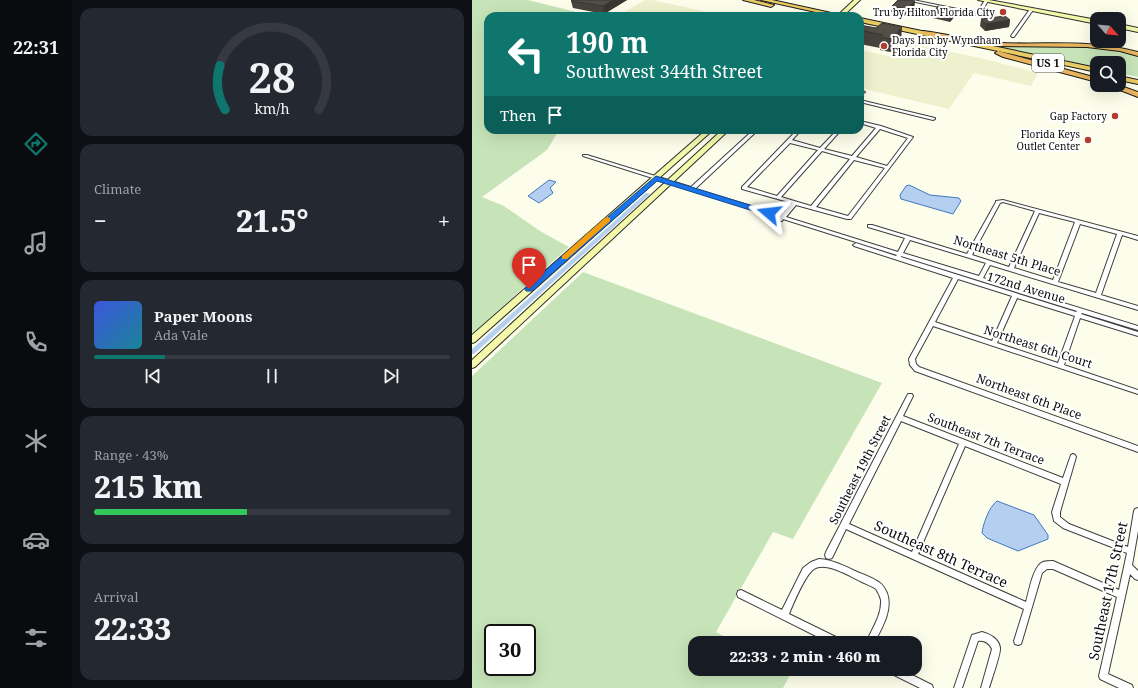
<!DOCTYPE html>
<meta charset="utf-8">
<style>
:root{--surface:#171b24;--page:#242831;--text:#f1f3f6;--muted:#9ea1a6;--line:#363941;--accent:#0f766e}
body{margin:0;font-family:"Noto Serif",serif;background:var(--page);color:var(--text);height:100vh;display:flex;flex-direction:column;font-size:15px;white-space:nowrap}
*{box-sizing:border-box;margin:0}
p{font-size:13px;color:var(--muted)}
.icon{flex:none;width:22px;height:22px;fill:none;stroke:currentColor;stroke-width:2;stroke-linecap:round;stroke-linejoin:round}
.map{position:relative;flex:1;overflow:hidden}
.details{display:flex;flex-direction:column;gap:8px;padding:8px;background:#0d0f14;width:400px}
.details>*{flex:none}
.guide{position:absolute;left:12px;top:12px;width:380px;height:122px;border-radius:12px;box-shadow:0 4px 16px #0002;background:#0f766e;color:#fff;overflow:hidden}
.needle{width:26px;rotate:117deg}
.buttons{position:absolute;left:618px;top:12px;display:grid;gap:8px}
.buttons a{display:grid;place-items:center;width:36px;height:36px;border-radius:8px;background:var(--surface);box-shadow:0 4px 16px #0002;font-size:20px}
.speed{position:absolute;left:12px;top:624px;display:flex;gap:8px;font-size:20px;font-weight:700;text-align:center}
.speed>*{display:grid;place-content:center;width:52px;height:52px;border-radius:50%;background:var(--surface);box-shadow:0 4px 16px #0002;line-height:1}
.speed .limit{border:2px solid #111;border-radius:6px;background:#fff;color:#111}
.pin{position:absolute;display:grid;place-items:center;width:34px;height:34px;color:#fff;margin:-41px -17px;border-radius:50% 50% 50% 0;rotate:-45deg;box-shadow:0 0 4px #0007}
.pin .icon{rotate:45deg}
.me{position:absolute;width:44px;margin:-22px;rotate:287deg;stroke-linejoin:round;filter:drop-shadow(0 0 3px #0008)}
.turn{display:flex;align-items:center;gap:14px;height:84px;padding:0 16px;font-size:18px}
.turn .icon{width:52px;height:52px;stroke-width:2.5}
.turn b{display:block;font-size:28px;line-height:34px}
.then{display:flex;align-items:center;height:38px;padding:0 16px;background:#0003;gap:8px;font-size:15px}
.big{font-size:30px;font-weight:800;line-height:1.1}
.details .card{flex:1;display:flex;flex-direction:column;justify-content:center;gap:6px;min-width:0;padding:0 14px;border-radius:12px;background:var(--page)}
.details .dial{align-items:center;gap:0}
.dial svg{height:104px;overflow:visible;fill:none;stroke:var(--line);stroke-width:7;stroke-linecap:round;text-anchor:middle}
.dial text{fill:var(--text);stroke:none}
.song{display:flex;align-items:center;gap:12px}
.cover{width:48px;height:48px;border-radius:6px;background:linear-gradient(135deg,hsl(230 70% 55%),hsl(190 70% 35%))}
.played{height:4px;border-radius:2px;background:linear-gradient(90deg,var(--accent) 20%,var(--line) 20%)}
.keys{display:flex;justify-content:space-around;direction:ltr}
.heat{display:flex;justify-content:space-between;align-items:center;font-size:22px;direction:ltr}
.charge{height:6px;border-radius:3px;background:linear-gradient(90deg,#34c759 43%,var(--line) 0)}
.trip{position:absolute;left:216px;top:636px;width:234px;height:40px;border-radius:12px;background:var(--surface);box-shadow:0 4px 16px #0002;font-weight:800;line-height:40px;text-align:center}
main{display:flex;flex:1;min-height:0}
.menu{display:flex;flex-direction:column;width:72px;justify-content:space-around;align-items:center;background:#090b0e;color:var(--muted)}
.menu .icon{width:28px;height:28px}
.menu .selected{color:var(--accent)}
.menu b{font-size:18px;color:var(--text)}
.map>svg:first-child{display:block}
</style>
<main>
<nav class="menu">
<b>22:31</b>
<svg class="icon selected" aria-label="directions" viewBox="0 0 24 24"><path d="M12 3l9 9-9 9-9-9zM9 14v-3h6M13 9l2 2-2 2"/></svg>
<svg class="icon" aria-label="music" viewBox="0 0 24 24"><path d="M9 18V5l10-2v13"/><circle cx="6" cy="18" r="3"/><circle cx="16" cy="16" r="3"/></svg>
<svg class="icon" aria-label="phone" viewBox="0 0 24 24"><path d="M5 4h4l2 5-3 2q2 4 5 5l2-3 5 2v4C11 20 4 13 5 4z"/></svg>
<svg class="icon" aria-label="climate" viewBox="0 0 24 24"><path d="M12 3v18M4 7l16 10M4 17L20 7"/></svg>
<svg class="icon" aria-label="car" viewBox="0 0 24 24"><path d="M5 17H2v-5l4-1 3-4h7l3 4 3 1v5h-3M9 17h6M6 11h13"/><circle cx="7" cy="17" r="2"/><circle cx="17" cy="17" r="2"/></svg>
<svg class="icon" aria-label="filters" viewBox="0 0 24 24"><path d="M4 7h16M4 17h16"/><circle cx="9" cy="7" r="2"/><circle cx="15" cy="17" r="2"/></svg>
</nav>
<section class="details">
<div class="card dial"><svg viewBox="0 0 100 80">
<path d="M14 69A42 42 0 1 1 86 69"/>
<path d="M14 69A42 42 0 0 1 10 35" stroke="#0f766e"/>
<text x="50" y="56" font-size="32" font-weight="700">28</text>
<text x="50" y="72" font-size="11">km/h</text>
</svg></div>
<div class="card"><p>Climate</p>
<div class="heat"><a>−</a><b class="big">21.5°</b><a>+</a></div>
</div>
<div class="card">
<div class="song"><i class="cover"></i><div><b>Paper Moons</b><p>Ada Vale</p></div></div>
<div class="played"></div>
<div class="keys"><svg class="icon" aria-label="previous" viewBox="0 0 24 24"><path d="M18 5L8 12l10 7zM5 5v14"/></svg><svg class="icon" aria-label="pause" viewBox="0 0 24 24"><path d="M8 5v14M16 5v14"/></svg><svg class="icon" aria-label="next" viewBox="0 0 24 24"><path d="M6 5l10 7-10 7zM19 5v14"/></svg></div>
</div>
<div class="card"><p>Range · 43%</p><b class="big">215 km</b><div class="charge"></div></div>
<div class="card"><p>Arrival</p><b class="big">22:33</b></div>
</section>
<div class="map">
<svg width="666" height="688" viewBox="0 0 666 688">
<rect width="100%" height="100%" fill="#fdfdeb"/>
<g fill="#eef1cd">
<path d="M173 0H181L252 16H146Z"/>
<path d="M441 44 508 58 566 73 559 86 502 73 477 109 388 88V50L421 57H430Z"/>
</g>
<g fill="#c7e4b8" fill-rule="evenodd">
<path d="M0 0H56L120 16H16V130H87L75 150 10 197 32 206 68 231 97 247 0 334Z"/>
<path d="M625 45 666 55V77L647 73V63H625V68L515 46Z"/>
<path d="M111 272 410 383 321 539 301 532 244 632 264 643H223V669H312L319 673 311 688H0V376ZM21 633H55V667H21Z"/>
</g>
<g fill="#b4cff0" stroke="#4178c1">
<path d="M77 180 84 182 78 188 81 193 67 203 56 196Z"/>
<path d="M437 185 458 195 487 198 489 201 481 214 429 199 428 195 434 186Z"/>
<path d="M525 501 562 515 576 535V539L546 551 515 538 510 533C511 524 517 507 525 501Z"/>
</g>
<g fill="none" stroke-linecap="round" stroke-linejoin="round">
<path fill="#b4cff0" fill-rule="evenodd" d="M174 193H176L178 194 2 354H0V349Z"/>
<g stroke="#3e3e3e" stroke-width="2">
<g id="minor">
<path d="M434 0H441L505 13 513 0 516 1 508 14 506 15Z"/>
<path d="M558 9 561 10 542 37H540L539 36Z"/>
<path d="M390 91 393 92 388 96V93Z"/>
<path d="M388 100 463 118V119L461 120 388 102Z"/>
<path d="M388 121 409 126 441 137 379 219H375L324 205 314 217 426 252 433 238 396 227V225H400L495 254 524 202V201L531 200 666 236V240L650 235 629 295 666 306V310L518 265 511 278 666 326V330L610 313 609 314 666 332V336L608 318 592 365 666 390V394L461 326 443 359 444 364 447 367 666 446V452L443 371 438 365 437 359 481 278 382 246 381 245 384 243 424 256 425 255 311 219 310 221H306L305 220 307 218 111 156V155H115L219 187 278 133 270 130H286L223 189 309 215 320 203 270 189V187L325 130H329L320 140 348 148 365 130H369L352 149 380 156 404 128 388 123ZM408 129 436 138 415 166 384 157ZM318 143 346 150 305 196 275 187ZM350 151 378 159 339 206 309 197ZM382 160 413 168 376 216 344 207ZM531 202 563 211 537 267 500 255 528 203ZM567 213 603 222 581 280 542 268ZM608 224 645 234 624 293 586 282ZM438 240 514 263 507 276 431 253ZM429 256 605 311 604 312 429 257ZM486 279 540 296 520 341 463 322ZM545 298 603 316 586 363 525 343Z"/>
<path d="M436 394H440L441 396 431 416 591 478 599 455 601 454 603 455 604 457 588 512V517L597 524 656 547 662 511 663 509 666 508V531L660 565 666 571V580L663 579 658 574 636 674 660 685 661 688H647L628 679 627 676 645 597 581 569H575L570 573 550 641 549 644 546 645 543 644 542 641 552 609 374 529 360 558 357 559 354 558 353 555 354 552ZM429 421 487 444 440 552 377 524ZM493 446 589 484 580 512 582 521 591 528 655 553 647 590 581 561C578 561 574 561 571 562 561 566 557 592 554 602L446 554Z"/>
<path d="M347 559C361 560 373 566 385 572 393 575 401 578 408 583 411 585 413 589 415 593 421 610 410 628 402 643H394C399 630 410 616 409 600 408 596 406 592 404 589 400 586 394 584 390 582 379 577 354 561 342 569 333 575 322 602 317 614L370 640 371 643H358L266 597 265 594 266 591 269 590 310 610 331 568 339 562Z"/>
<path d="M510 632C518 634 527 639 528 648 529 653 519 681 517 688H509L520 649C517 643 513 640 506 641L490 688H482L500 635Z"/>
<path d="M415 669H428L460 685 461 688H448L416 672Z"/>
</g>
</g>
<g stroke="#2d2d2d" stroke-width="2">
<g id="secondary">
<path d="M382 0H388L371 16H365Z"/>
<path d="M506 0H517L625 20V24Z"/>
<path d="M647 24 666 28V32L647 28Z"/>
<path d="M234 130H241L3 342 0 343V335Z"/>
<path d="M250 130H257L3 367 0 368V360Z"/>
</g>
</g>
<g stroke="#1c1c1c" stroke-width="2">
<g id="trunk">
<path d="M271 0H282L302 5 299 7Z"/>
<path d="M289 0H300L373 16H362Z"/>
<path d="M388 18 625 68V72L388 22Z"/>
<path d="M647 76 666 80V84L647 80Z"/>
</g>
</g>
<g stroke="#1c1c1c" stroke-width="2">
<g id="motorway">
<path d="M451 31C477 34 503 42 529 43 578 45 618 39 666 52V56L648 51 615 47 519 46 449 34V32Z"/>
<path d="M526 51 625 78V82L531 57 523 53Z"/>
<path d="M635 85H646L666 92V97Z"/>
</g>
</g>
<use href="#minor" fill="#fff" fill-rule="evenodd"/>
<use href="#secondary" fill="#f3f8ab" fill-rule="evenodd"/>
<use href="#trunk" fill="#eacc64" fill-rule="evenodd"/>
<use href="#motorway" fill="#e8b55e" fill-rule="evenodd"/>
</g>
<g fill="#47433e">
<path d="M155 0 132 14 101 8 99 1Z"/>
<path d="M443 1 442 8 434 16 419 12 420 6Z"/>
<path d="M484 10 483 16 478 22 461 18 462 11Z"/>
<path d="M509 19 538 20 537 27 513 31 508 26Z"/>
<path d="M388 25 429 41 418 52 408 50V48L388 44Z"/>
</g>
<g fill="#3a3732">
<path d="M141 0H155L132 14 131 6Z"/>
<path d="M443 1 442 8 434 16 435 9Z"/>
<path d="M484 10 483 16 478 22 479 15Z"/>
<path d="M538 20 537 27 513 31 514 24Z"/>
<path d="M430 27 429 41 418 52 419 39Z"/>
</g>
<g fill="#534e48" stroke="#3a3732">
<path d="M100 0H141L131 6 99 1Z"/>
<path d="M426 0H437L443 1 435 9 420 6Z"/>
<path d="M466 6 484 10 479 15 462 11Z"/>
<path d="M533 16 538 20 514 24 509 19Z"/>
<path d="M410 23 430 27 419 39 409 37 411 35 388 30V25L404 28Z"/>
</g>
<path fill="#1a73e8" stroke="#114b97" d="M184 176 300 212 301 213 300 215H294L185 181 60 291H54L53 289 54 287Z"/>
<path fill="#f59e0b" d="M135 217 138 218V221L95 259H90V256L133 218Z"/>
<g fill="#ae3f30" stroke="#fff" stroke-width="1.5">
<circle cx="531" cy="12" r="4"/>
<circle cx="412" cy="46" r="4"/>
<circle cx="643" cy="116" r="4"/>
<circle cx="616" cy="140" r="4"/>
</g>
<g text-anchor="middle" stroke-width="4" stroke-linejoin="round" paint-order="stroke">
<g font-size="10" fill="#0b0b0b" stroke="#fff" text-anchor="end">
<text x="523" y="16">Tru by Hilton Florida City</text>
<text x="420" y="44" text-anchor="start">Days Inn by Wyndham<tspan x="420" dy="12">Florida City</tspan></text>
<text x="635" y="120">Gap Factory</text>
<text x="608" y="138">Florida Keys<tspan x="608" dy="12">Outlet Center</tspan></text>
</g>
<rect fill="#fff" stroke="#545454" stroke-width="1" x="560" y="54" width="32" height="18" rx="3"/>
<g font-size="11" font-weight="bold" fill="#0b0b0b">
<text x="576" y="67">US 1</text>
</g>
<g font-size="12" fill="#0b0b0b" stroke="#fff">
<text transform="translate(535 256) rotate(17)" y="4">Northeast 5th Place</text>
<text transform="translate(554 288) rotate(17)" y="4">172nd Avenue</text>
<text transform="translate(566 347) rotate(18)" y="4">Northeast 6th Court</text>
<text transform="translate(557 397) rotate(20)" y="4">Northeast 6th Place</text>
<text transform="translate(514 439) rotate(21)" y="4">Southeast 7th Terrace</text>
<text transform="translate(388 470) rotate(-63)" y="4">Southeast 19th Street</text>
</g>
<g font-size="14" fill="#0b0b0b" stroke="#fff">
<text transform="translate(469 554) rotate(24)" y="5">Southeast 8th Terrace</text>
<text transform="translate(636 591) rotate(-78)" y="5">Southeast 17th Street</text>
</g>
</g>
</svg>
<div class="buttons">
<a><svg class="needle" viewBox="-14 -14 28 28"><path d="M0-13l5 13h-10z" fill="#e53935"/><path d="M0 13l5-13h-10z" fill="#9ea1a6"/></svg></a>
<a><svg class="icon" aria-label="search" viewBox="0 0 24 24"><circle cx="10" cy="10" r="6"/><path d="M15 15l6 6"/></svg></a>
</div>
<div class="speed"><div class="limit">30</div></div>
<div class="pin" style="left:57px;top:289px;background:#d93025"><svg class="icon" aria-label="arrive" viewBox="0 0 24 24"><path d="M6 21V4h12l-3 4 3 4H6"/></svg></div>
<svg class="me" style="left:297px;top:213px" viewBox="-20 -20 40 40"><path d="M0-17L14 15 0 8-14 15z" fill="#1a73e8" stroke="#fff" stroke-width="4"/></svg>
<div class="trip">22:33 · 2 min · 460 m</div>
<div class="guide">
<div class="turn"><svg class="icon" aria-label="left" viewBox="0 0 24 24"><path d="M17 20v-9H6M10 6l-5 5 5 5"/></svg><div><b>190 m</b>Southwest 344th Street</div></div>
<div class="then">Then<svg class="icon" aria-label="arrive" viewBox="0 0 24 24"><path d="M6 21V4h12l-3 4 3 4H6"/></svg></div>
</div>
</div>
</main>
